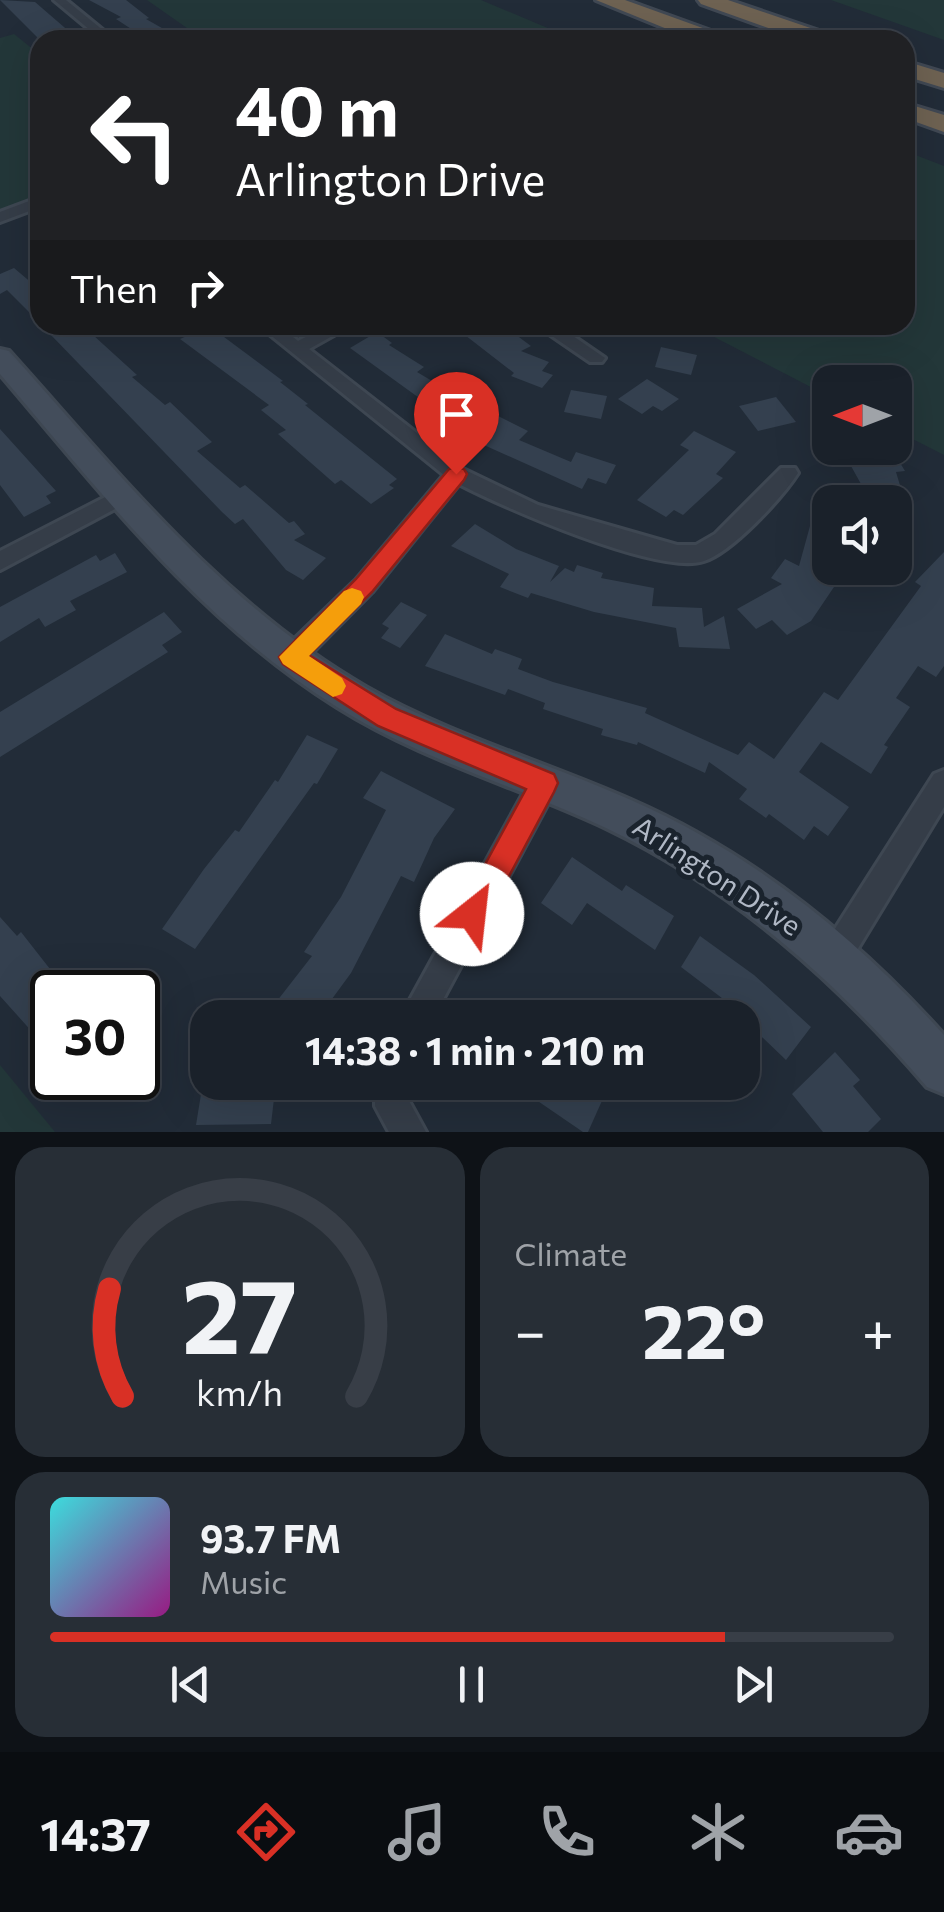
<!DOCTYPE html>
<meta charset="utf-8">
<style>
:root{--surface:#1a212a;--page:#272e36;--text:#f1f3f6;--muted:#9fa3a8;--line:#383e47;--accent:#d93025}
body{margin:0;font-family:Commissioner,sans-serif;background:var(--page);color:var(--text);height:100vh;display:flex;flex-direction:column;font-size:38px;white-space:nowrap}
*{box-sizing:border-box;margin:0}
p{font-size:32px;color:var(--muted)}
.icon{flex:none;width:55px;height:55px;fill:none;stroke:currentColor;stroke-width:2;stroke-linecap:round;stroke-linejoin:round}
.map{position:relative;height:1132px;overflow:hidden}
.drawer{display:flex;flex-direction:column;gap:15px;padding:15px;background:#0e1217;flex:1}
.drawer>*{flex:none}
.hud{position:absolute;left:30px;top:30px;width:885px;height:305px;border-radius:30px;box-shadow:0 10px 40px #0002,0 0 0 2px var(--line);background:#202124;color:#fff;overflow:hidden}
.needle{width:65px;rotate:270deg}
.fabs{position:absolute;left:812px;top:365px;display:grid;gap:20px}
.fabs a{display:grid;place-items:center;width:100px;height:100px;border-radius:20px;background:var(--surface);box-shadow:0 10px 40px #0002,0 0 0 2px var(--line);font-size:50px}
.speed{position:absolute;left:30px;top:970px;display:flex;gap:20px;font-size:50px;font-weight:700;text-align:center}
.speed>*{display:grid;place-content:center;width:130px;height:130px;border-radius:50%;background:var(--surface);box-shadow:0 10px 40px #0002,0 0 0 2px var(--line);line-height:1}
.speed .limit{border:5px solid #111;border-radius:15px;background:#fff;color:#111}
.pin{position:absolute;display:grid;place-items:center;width:85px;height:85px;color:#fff;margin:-102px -42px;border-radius:50% 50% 50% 0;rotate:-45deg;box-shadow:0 0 10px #0007}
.pin .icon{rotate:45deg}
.me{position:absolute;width:110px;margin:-55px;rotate:29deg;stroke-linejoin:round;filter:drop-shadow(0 0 8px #0008)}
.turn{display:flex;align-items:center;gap:35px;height:210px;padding:0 40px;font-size:45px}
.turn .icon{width:130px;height:130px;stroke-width:2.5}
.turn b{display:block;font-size:70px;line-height:85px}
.then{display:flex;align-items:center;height:95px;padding:0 40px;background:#0003;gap:20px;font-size:38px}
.big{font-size:75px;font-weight:700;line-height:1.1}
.drawer .card{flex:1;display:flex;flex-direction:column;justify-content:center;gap:15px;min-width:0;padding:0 35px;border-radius:30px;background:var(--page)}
.drawer .dial{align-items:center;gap:0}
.dial svg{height:260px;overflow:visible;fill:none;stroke:var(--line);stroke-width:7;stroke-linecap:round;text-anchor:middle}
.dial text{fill:var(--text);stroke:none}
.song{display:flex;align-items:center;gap:30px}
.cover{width:120px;height:120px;border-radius:15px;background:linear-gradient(135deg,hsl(180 70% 55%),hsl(310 70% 35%))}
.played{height:10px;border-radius:5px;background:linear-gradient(90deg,var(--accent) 80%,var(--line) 80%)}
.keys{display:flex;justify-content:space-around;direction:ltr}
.heat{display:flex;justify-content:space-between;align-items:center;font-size:55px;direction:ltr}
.drawer .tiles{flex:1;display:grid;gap:15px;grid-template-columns:1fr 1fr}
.card:last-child{grid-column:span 2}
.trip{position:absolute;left:190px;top:1000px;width:570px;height:100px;border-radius:30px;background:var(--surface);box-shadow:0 10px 40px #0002,0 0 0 2px var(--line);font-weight:700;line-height:100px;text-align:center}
.tabs{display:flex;height:160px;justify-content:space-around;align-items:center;background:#0a0d11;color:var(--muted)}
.tabs .icon{width:70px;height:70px}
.tabs .on{color:var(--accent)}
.tabs b{font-size:45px;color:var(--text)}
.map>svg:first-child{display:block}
</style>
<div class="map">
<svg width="944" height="1132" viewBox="0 0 944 1132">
<rect width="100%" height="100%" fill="#222c38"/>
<g fill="#233739">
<path d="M147 0H481L550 29 622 40H204Z"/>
<path d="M831 0H944V40Z"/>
<path d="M14 34 40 55V202L0 214V38Z"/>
<path d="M905 151 944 166V455L895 430V382H830V397L691 325H905Z"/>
<path d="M0 1065 55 1132H0Z"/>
</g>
<g fill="#34404f">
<path d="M0 0 35 2 79 40H40Z"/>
<path d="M89 0H126L149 18 146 19 183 40H148L116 19 121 17Z"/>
<path d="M14 268 40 290V323L7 290 0 294V274Z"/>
<path d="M74 325H82L137 375 132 377 165 405 170 402 212 442 197 451 240 488 245 485 289 523 294 521 305 534 294 540 326 558 303 580 286 570 243 519 235 524 222 512 51 335Z"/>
<path d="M178 325H239L220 334 283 381 280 382 308 404 305 405 397 479 389 485 394 488 371 504 341 480 335 484 278 434 286 430 261 410 269 405 180 339 189 335Z"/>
<path d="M452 325H500L508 329 531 346 521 351 549 362 542 371 553 375 542 388 511 376 514 373Z"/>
<path d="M377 332 392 343 389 345 424 367 417 372 491 416 494 414 528 431 519 440 571 462 576 452 616 465 606 484 588 478 582 489 466 437 469 434 350 348Z"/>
<path d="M661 347 697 355 691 375 655 367Z"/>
<path d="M647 379 679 399 662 411 653 406 642 414 618 399Z"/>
<path d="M571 390 607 396 601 419 564 412Z"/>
<path d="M776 397 796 422 758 431 739 406Z"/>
<path d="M812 414 830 417V441L811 438Z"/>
<path d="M0 429 56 491 46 496 51 503 24 517 0 485Z"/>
<path d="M694 431 736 452 716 474 723 478 683 515 674 510 666 517 637 500 689 450 680 445Z"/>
<path d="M841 448H891L905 471 896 472 905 502H871Z"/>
<path d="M475 524 516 549 559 566 550 582 565 568 574 572 577 565 603 573 601 578 654 588 652 606 702 608 704 627 724 616 730 649 679 647 676 628 594 612 531 593 528 598 500 587 509 574 451 546Z"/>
<path d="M810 526 830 532V562L818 579 834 587 811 621 787 635 772 620 756 629 737 609 782 584 771 578 785 559 799 566Z"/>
<path d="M944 552V666L936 677 918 666 896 698 910 707 884 745 888 747 871 774 821 742 799 772 849 807 828 836 814 826 804 840 769 814 766 818 739 799 747 789 709 762 705 773 638 742 637 745 601 735 603 729 543 709 545 703 508 689 505 695 425 666 445 634 492 654 495 649 522 659 518 669 553 682 647 708 645 713 738 755 749 742 774 759 824 692 838 700 921 586 915 582Z"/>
<path d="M115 553 127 572 70 601 76 610 45 627 39 618 0 642V607L96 555 100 561Z"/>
<path d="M401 602 427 615 400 648 381 638 389 628 382 624Z"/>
<path d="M164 612 182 632 162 645 168 652 0 757V712Z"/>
<path d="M307 735 338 749 317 784 314 783 195 949 162 929 204 869 235 830 239 832 275 780 278 782Z"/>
<path d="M381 771 455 809 434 838 414 882 401 876 351 973 318 1018H278L270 1010 312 956 304 952 341 897 386 810 363 798Z"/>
<path d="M572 857 622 891 626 885 674 916 655 950 587 903 572 925 541 903Z"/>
<path d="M0 917 17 936 21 932 68 992H52V1054L0 996Z"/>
<path d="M700 936 754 975 811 1027 786 1060 737 1013 739 1011 681 967Z"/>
<path d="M492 998 533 1018H484Z"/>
<path d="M835 1052 860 1080 853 1086 881 1119 868 1132H823L792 1094Z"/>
<path d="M74 1078H120L100 1102Z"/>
<path d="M203 1082H276L271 1124 196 1125Z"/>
<path d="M510 1082H586L605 1094 588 1132H583Z"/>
</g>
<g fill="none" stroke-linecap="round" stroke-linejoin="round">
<g stroke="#3e4752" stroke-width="6">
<g id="street">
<path d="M54 0H66L115 40H102Z"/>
<path d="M40 197V207L0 222V212Z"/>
<path d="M258 325H278L298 341 329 325H352L309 349 463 469 538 505 677 545H696L715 534 781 468H795L798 473C782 498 732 552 704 561 659 576 503 507 459 484L372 592 301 664 292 667 283 664 280 657 283 650 356 580 444 475Z"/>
<path d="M536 325H557L605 358 602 362H590Z"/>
<path d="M123 488 134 496 130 501 0 570V551Z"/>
<path d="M544 770 554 774 557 783 554 792 433 1018H400L534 774Z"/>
<path d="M944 770V807L846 968 835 972 824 968 820 957 824 946 934 774Z"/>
<path d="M375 1082H408L409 1101 426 1132H389L375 1106Z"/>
</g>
</g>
<g stroke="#3e4752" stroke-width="6">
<path id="secondary" d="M0 349 9 351C118 472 223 605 366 687 450 735 543 761 631 800 752 853 856 937 944 1035V1094L927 1087C836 981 733 889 606 828 517 786 421 760 337 707 201 622 103 495 0 374Z"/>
</g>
<g stroke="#404853" stroke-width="6">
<g id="highway">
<path d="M596 0H625L722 35 725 40H694Z"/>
<path d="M698 0H728L831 35 834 40H802L701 4Z"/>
<path d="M905 61 944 73V88L905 76Z"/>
<path d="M905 103 944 115V132L905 118Z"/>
</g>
</g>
<use href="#street" fill="#353d48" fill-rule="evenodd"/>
<use href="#secondary" fill="#434d5b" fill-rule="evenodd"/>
<use href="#highway" fill="#6e6252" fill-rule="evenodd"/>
</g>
<path fill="#d93025" stroke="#8d1f18" stroke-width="2.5" d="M456 467 464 469 467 474 464 480 372 592 309 655 396 709 554 774 558 783 554 792 483 925 472 929 462 925 458 914 526 789 378 726 283 664 279 657 356 579 449 469Z"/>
<path fill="#f59e0b" d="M352 588 361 591 364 597 361 604 309 656 342 678 346 686 342 694 333 697 283 664 279 657 344 591Z"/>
<g text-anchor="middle" stroke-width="10" stroke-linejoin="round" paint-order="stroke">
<g font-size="28" fill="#b0b8c5" stroke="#1a232d">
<text transform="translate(717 876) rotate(33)" y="10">Arlington Drive</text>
</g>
</g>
</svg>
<div class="fabs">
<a><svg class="needle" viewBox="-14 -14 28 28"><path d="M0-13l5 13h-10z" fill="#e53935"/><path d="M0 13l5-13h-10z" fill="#9fa3a8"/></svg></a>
<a><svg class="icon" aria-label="sound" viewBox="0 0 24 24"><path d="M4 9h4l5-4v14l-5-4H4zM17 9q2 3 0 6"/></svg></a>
</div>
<div class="speed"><div class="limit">30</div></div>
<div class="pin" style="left:456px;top:474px;background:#d93025"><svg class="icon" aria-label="arrive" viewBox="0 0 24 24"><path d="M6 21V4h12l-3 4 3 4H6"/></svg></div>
<svg class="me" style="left:472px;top:914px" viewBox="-20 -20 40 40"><circle r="19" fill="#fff"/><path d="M0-13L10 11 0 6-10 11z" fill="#d93025"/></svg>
<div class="trip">14:38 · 1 min · 210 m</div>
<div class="hud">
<div class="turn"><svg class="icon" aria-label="left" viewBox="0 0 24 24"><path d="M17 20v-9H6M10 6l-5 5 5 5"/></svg><div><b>40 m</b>Arlington Drive</div></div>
<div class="then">Then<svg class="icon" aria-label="right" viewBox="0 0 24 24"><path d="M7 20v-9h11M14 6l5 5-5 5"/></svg></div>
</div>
</div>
<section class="drawer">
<div class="tiles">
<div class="card dial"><svg viewBox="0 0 100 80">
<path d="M14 69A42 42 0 1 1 86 69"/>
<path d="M14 69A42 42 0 0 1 10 36" stroke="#d93025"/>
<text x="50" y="56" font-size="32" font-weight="700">27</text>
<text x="50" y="72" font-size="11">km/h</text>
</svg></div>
<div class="card"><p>Climate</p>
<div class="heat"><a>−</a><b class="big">22°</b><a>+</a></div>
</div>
<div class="card">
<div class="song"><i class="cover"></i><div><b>93.7 FM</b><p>Music</p></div></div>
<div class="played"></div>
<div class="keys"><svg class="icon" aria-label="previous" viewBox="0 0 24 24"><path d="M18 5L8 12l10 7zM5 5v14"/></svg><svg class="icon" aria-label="pause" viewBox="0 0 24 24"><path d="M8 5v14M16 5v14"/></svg><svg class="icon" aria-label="next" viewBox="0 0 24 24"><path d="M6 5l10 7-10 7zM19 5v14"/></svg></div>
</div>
</div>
</section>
<nav class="tabs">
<b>14:37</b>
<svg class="icon on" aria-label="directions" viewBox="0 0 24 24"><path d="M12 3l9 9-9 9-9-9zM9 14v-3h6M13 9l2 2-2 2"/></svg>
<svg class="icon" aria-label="music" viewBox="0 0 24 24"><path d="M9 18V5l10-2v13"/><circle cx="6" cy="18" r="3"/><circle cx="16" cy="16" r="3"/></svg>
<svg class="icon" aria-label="phone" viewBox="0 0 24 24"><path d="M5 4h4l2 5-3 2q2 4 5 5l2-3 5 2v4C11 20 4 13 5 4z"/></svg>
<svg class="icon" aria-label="climate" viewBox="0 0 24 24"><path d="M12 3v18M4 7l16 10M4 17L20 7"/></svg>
<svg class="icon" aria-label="car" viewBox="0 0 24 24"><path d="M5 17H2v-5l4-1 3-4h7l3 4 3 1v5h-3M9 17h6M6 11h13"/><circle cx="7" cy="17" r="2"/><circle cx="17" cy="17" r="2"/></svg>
</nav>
